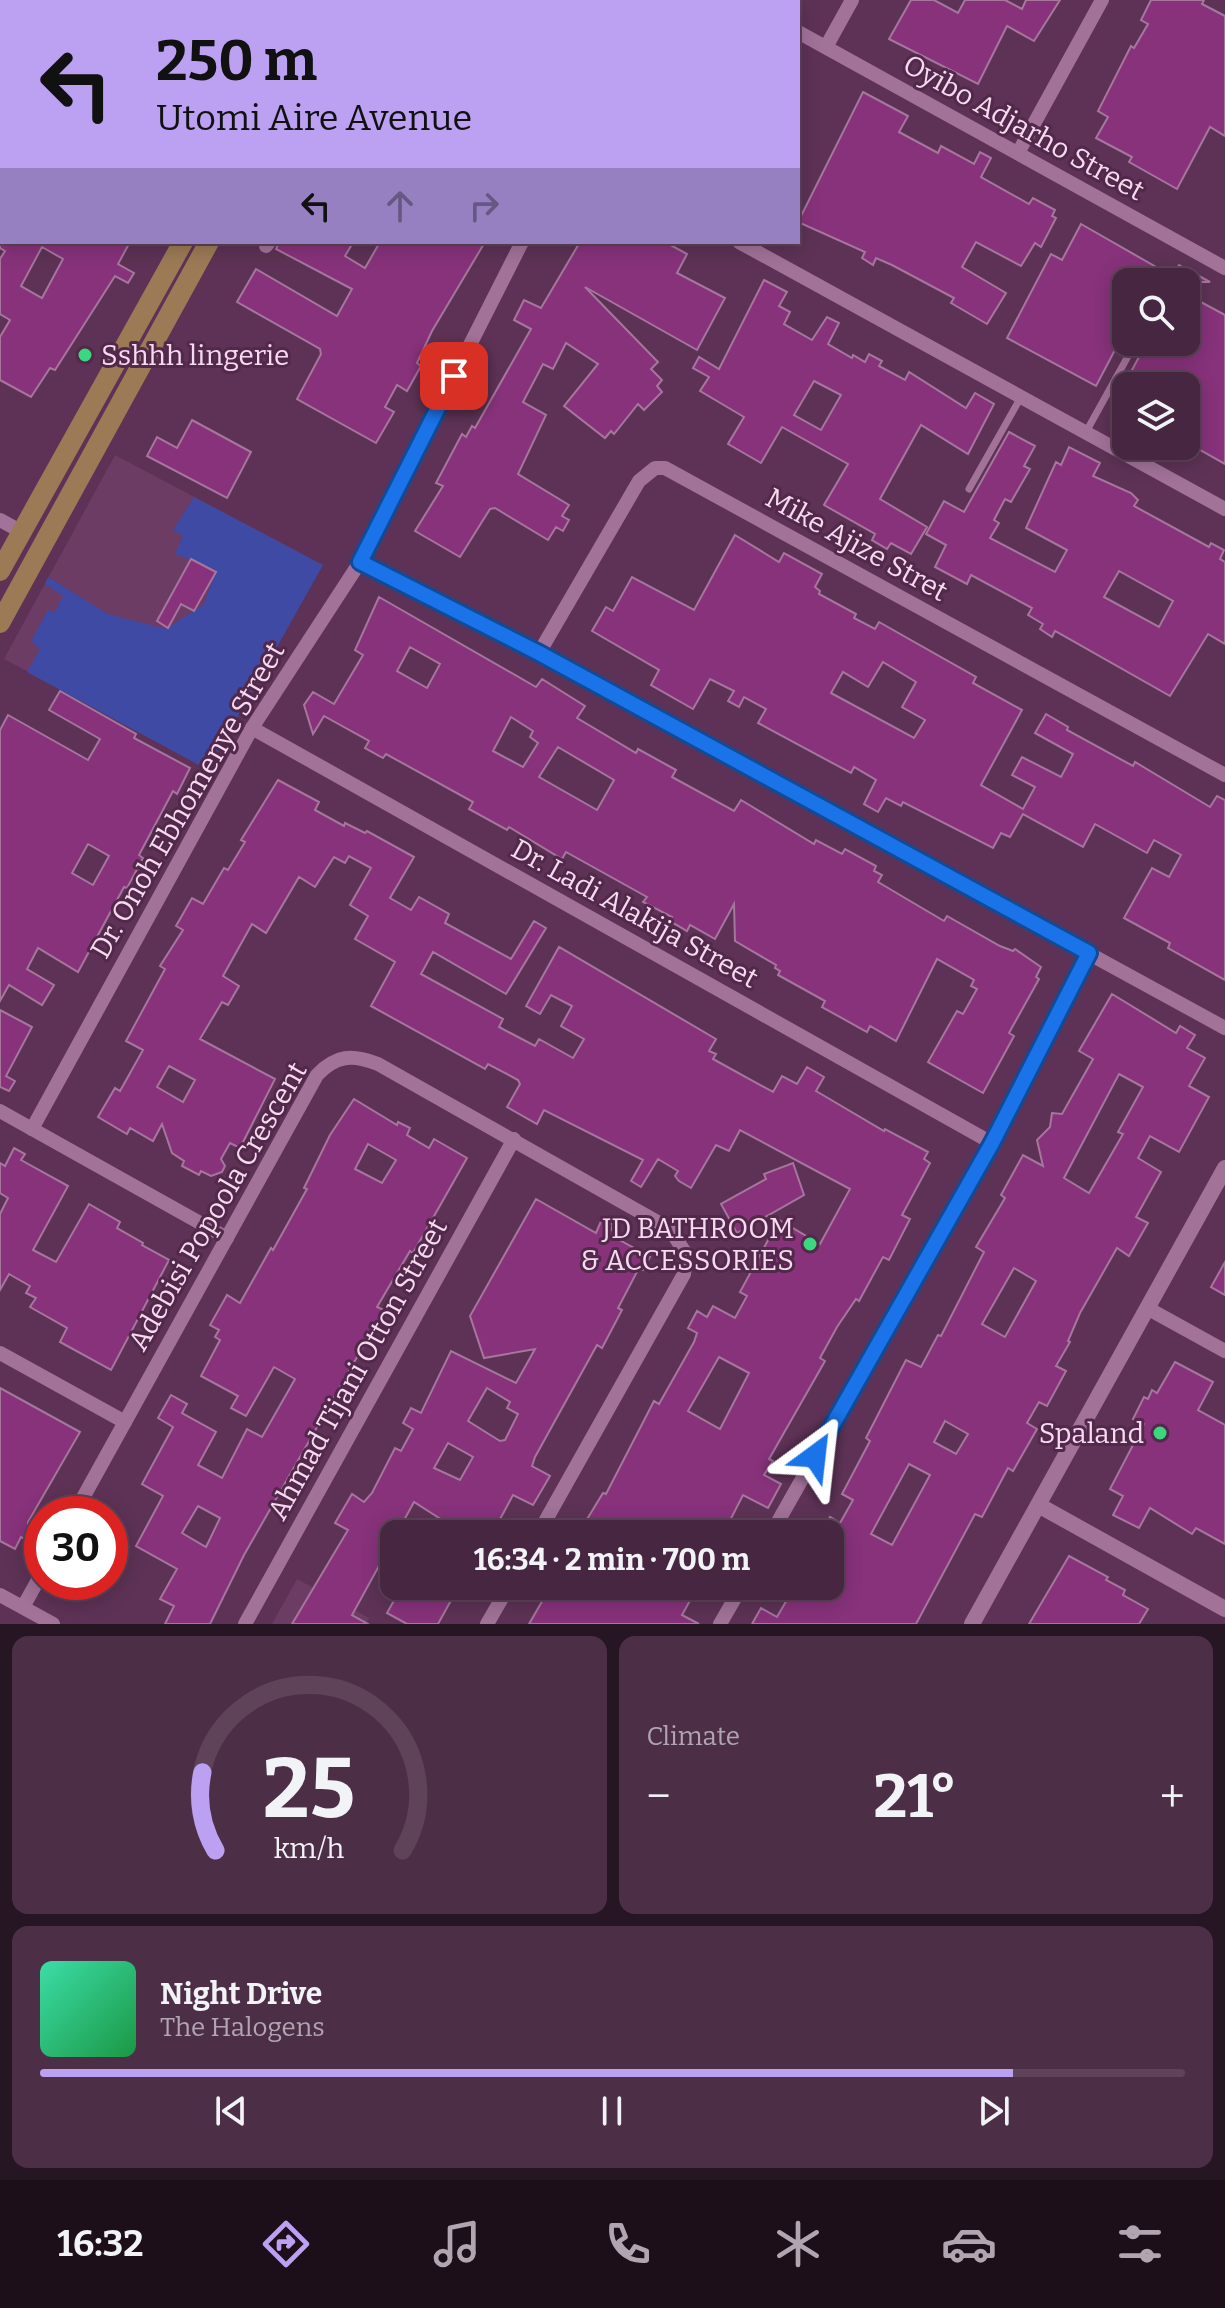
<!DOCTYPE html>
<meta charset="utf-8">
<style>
:root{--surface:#462640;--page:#4d2e47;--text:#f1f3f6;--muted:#b0a5b1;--line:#5e4359;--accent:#bca0f2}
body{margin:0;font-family:Bitter,serif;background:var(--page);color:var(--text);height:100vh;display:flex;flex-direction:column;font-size:30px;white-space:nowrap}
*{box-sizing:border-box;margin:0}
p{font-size:26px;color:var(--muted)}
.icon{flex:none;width:44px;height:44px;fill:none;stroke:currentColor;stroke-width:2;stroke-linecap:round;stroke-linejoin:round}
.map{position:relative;height:1624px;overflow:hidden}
.drawer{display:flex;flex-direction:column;gap:12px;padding:12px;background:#261523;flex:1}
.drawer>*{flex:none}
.guide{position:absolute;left:0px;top:0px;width:800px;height:244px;box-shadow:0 4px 20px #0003,0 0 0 2px var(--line);background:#bca0f2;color:#111;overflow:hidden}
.controls{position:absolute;left:1112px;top:268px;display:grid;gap:16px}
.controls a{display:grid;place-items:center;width:88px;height:88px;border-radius:16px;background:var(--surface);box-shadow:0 4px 20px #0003,0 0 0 2px var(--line);font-size:40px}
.speed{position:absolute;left:24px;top:1496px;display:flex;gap:16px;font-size:40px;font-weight:700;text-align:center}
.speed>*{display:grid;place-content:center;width:104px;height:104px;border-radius:50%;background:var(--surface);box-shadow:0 4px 20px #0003,0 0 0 2px var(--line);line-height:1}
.speed .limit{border:12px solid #d22;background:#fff;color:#111}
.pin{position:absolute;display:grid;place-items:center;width:68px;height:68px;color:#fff;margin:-34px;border-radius:16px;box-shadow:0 4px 12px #0006}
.me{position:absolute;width:88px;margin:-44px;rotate:30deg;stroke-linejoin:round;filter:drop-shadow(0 0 6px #0008)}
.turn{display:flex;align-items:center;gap:28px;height:168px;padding:0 24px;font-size:36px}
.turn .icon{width:104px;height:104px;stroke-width:2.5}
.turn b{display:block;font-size:56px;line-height:68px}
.lanes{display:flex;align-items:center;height:76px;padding:0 24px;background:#0003;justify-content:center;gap:40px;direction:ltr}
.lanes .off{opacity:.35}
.big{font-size:60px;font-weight:700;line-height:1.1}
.drawer .card{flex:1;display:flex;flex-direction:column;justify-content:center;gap:12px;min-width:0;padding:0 28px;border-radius:16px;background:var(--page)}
.drawer .dial{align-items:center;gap:0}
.dial svg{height:208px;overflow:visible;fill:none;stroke:var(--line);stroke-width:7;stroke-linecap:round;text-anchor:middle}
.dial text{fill:var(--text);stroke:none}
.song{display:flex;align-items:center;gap:24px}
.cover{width:96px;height:96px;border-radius:12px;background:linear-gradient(135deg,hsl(160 70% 55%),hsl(140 70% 35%))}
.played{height:8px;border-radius:4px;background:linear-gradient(90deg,var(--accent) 85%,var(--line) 85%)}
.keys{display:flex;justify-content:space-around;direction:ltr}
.heat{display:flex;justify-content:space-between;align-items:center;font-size:44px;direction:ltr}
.drawer .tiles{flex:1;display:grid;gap:12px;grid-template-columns:1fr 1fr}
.card:last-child{grid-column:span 2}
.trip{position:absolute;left:380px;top:1520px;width:464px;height:80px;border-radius:16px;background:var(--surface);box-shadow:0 4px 20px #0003,0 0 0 2px var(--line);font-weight:700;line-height:80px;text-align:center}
.menu{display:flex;height:128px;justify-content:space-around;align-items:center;background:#1c0f1a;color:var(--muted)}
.menu .icon{width:56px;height:56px}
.menu .active{color:var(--accent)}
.menu b{font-size:36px;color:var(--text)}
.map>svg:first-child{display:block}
</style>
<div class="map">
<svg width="1225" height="1624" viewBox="0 0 1225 1624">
<rect width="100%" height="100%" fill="#5d3256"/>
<g fill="#6c3c64">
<path d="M115 455 323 565 110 715 4 659Z"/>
<path d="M297 1579 369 1618 366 1624H272Z"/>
</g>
<path fill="#3e4aa3" d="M194 497 323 565 208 770 27 672 40 649 31 641 48 610 55 612 63 596 45 584 48 577 108 614 166 629 204 604 216 570 175 554 183 536 173 530Z"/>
<g fill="#87327b" stroke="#a6769d" stroke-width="2" fill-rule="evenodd">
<path d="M911 0H934L958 13 965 0H1005L1022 9 1026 0H1060L1034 41 1007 26 978 84 889 39Z"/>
<path d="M1151 0H1204L1202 4 1225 16V136L1210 127 1177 189 1129 162 1132 157 1096 138 1108 117 1098 111 1131 46 1134 48 1148 24 1141 20Z"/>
<path d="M863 92 908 116 899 132 938 153 941 146 974 164 980 152 991 158 981 177 1029 204 1033 198 1055 210 1052 216 1056 218 1041 247 1035 243 1021 266 976 242 962 267 1006 293 987 324 951 303 954 298 892 265 876 258 873 265 862 258 865 252 798 222Z"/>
<path d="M1081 224 1172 276 1179 265 1210 282H1126V329L1096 386 1007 338 1051 254 1062 260Z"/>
<path d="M0 242H130L118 264 134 273 128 283 115 276 55 370 50 368 31 397 0 380V337L10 320 0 314V259L5 251 0 248ZM42 247 63 259 42 298 21 286Z"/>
<path d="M279 242H343L351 246 345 256 365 268 380 242H485L432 331 417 363 421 366 407 391 397 385 385 407 394 412 376 443 297 399 321 354 320 349 237 302 256 269 337 316 352 289 276 249Z"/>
<path d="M580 242H665L687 254 677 273 725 298 697 350 585 287 658 362 651 369 662 380 657 386 662 392 644 410 638 404 614 434 611 431 605 438 564 406 598 364 566 343 553 369 543 364 523 402 546 415 518 474 569 505 562 516 569 520 563 531 556 527 548 540 495 508 490 509 460 557 415 531 443 486 436 483 462 434 466 437 472 426 475 428 531 329 514 320 524 300 541 308Z"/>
<path d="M764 280 787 292 779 306 790 312 784 324 812 340 827 317 839 323 828 344 852 358 853 355 865 362 869 354 882 361 879 366 905 380 909 372 966 408 975 393 994 404 968 454 921 425 880 499 927 527 911 554 891 543 887 549 872 540 875 534 824 505 848 464 782 427 761 463 728 444 744 417 700 391 709 377 693 368 699 357 719 369ZM814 381 841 395 821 430 794 415Z"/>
<path d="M1186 294 1225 315V464L1186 442V386H1126V417L1111 409 1147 342H1186Z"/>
<path d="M192 420 251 452 227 498 147 456 157 437 177 448Z"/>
<path d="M1009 432 1035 446 1024 466 1030 469 1011 502 1005 499 994 520 999 523 990 538 1055 572 1067 550 1026 528 1056 462 1061 465 1069 447 1100 463 1093 476 1131 493 1138 500 1134 506 1209 547 1211 543 1224 550 1220 559 1225 562V644L1208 634 1170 696 1055 631 1052 637 1040 629 1043 624 1028 615 1032 608 971 575 967 584 935 567 946 545 926 534 944 501 964 512ZM1119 571 1173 601 1159 627 1104 597Z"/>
<path d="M735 535 779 562 784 553 822 574 815 587 820 591 819 594 856 614 854 618 875 629 879 622 976 677 973 683 1022 710 981 785 1023 809 1035 787 1012 775 1022 757 1061 777 1073 754 1035 733 1046 714 1068 727 1067 730 1133 766 1135 762 1210 807 1217 796 1225 800V980L1168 948 1170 943 1124 918 1152 868 1169 877 1181 855 1154 840 1147 853 1095 824 1083 847 1023 814 1010 837 1001 833 993 848 903 802 901 806 886 798 878 812 864 804 876 780 854 767 851 773 758 723 766 709 744 697 739 707 728 701 734 691 710 679 693 709 651 685 659 670 592 631 606 607 613 611 632 577 694 610ZM883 662 916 682 902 707 925 720 914 738 831 693 843 672 868 687Z"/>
<path d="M191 559 216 572 194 611 181 604 168 628 157 621Z"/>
<path d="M379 597 536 687 542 679 585 706 577 718 636 753 638 749 676 770 672 777 734 811 741 800 814 844 816 840 842 854 845 849 876 866 874 871 882 875 878 882 905 898 944 921 947 916 1000 946 1013 951 1015 949 1041 967 1036 977 1039 979 1009 1033 1014 1036 983 1093 928 1062 957 1011 963 1014 977 989 971 986 974 980 937 959 896 1041 870 1026 867 1032 822 1007 825 1001 778 975 780 971 775 968 776 965 735 941 734 904 715 939 690 925 687 931 670 921 672 917 643 902 647 897 566 852 562 859 509 827 507 830 469 809 473 802 386 754 383 758 365 748 369 741 324 716 313 734 304 705 313 692 334 704 363 655 355 650ZM410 647 440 664 427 688 397 671ZM511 717 533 731 530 737 538 743 523 767 493 751ZM558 747 614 780 597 810 539 777Z"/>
<path d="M60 691 136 734 134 738 190 768 177 794 173 791 139 855 143 858 127 888 124 887 78 972 38 948 27 969 54 985 42 1005 9 985 0 1001V730L8 715 88 760 100 739 49 710ZM88 844 109 856 93 885 72 873Z"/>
<path d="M278 780 319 802 315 810 344 826 345 823 365 833 367 831 414 857 390 898 411 910 419 897 449 914 445 923 511 959 534 921 546 928 506 994 433 952 421 974 503 1019 499 1027 535 1046 539 1039 573 1058 584 1039 561 1026 572 1006 551 995 540 1014 526 1006 559 947 716 1039 709 1051 716 1054 713 1059 773 1092 782 1076 797 1084 807 1067 824 1077 816 1091 884 1131 885 1129 928 1152 924 1159 930 1163 902 1215 910 1219 889 1260 883 1257 859 1301 856 1299 837 1327 820 1358 825 1361 769 1459 773 1461 764 1475 781 1484 768 1508 743 1495 723 1534H578L603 1493 606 1494 654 1401 659 1404 694 1342 697 1333 688 1328 697 1311 707 1317 713 1306 735 1318 747 1296 740 1292 779 1220 820 1244 850 1189 740 1130 729 1151 716 1145 691 1188 679 1181 675 1176 678 1171 658 1159 641 1187 631 1181 643 1160 544 1110 537 1124 507 1107 520 1084 518 1080 488 1064 485 1069 371 1006 395 962 355 939 368 916 350 905 371 868 349 856 345 863 334 857 315 887 299 877 266 933 252 924 223 976 239 986 228 1005 222 1002 200 1039 275 1079 240 1148 230 1143 221 1159 225 1166 222 1172 211 1176 201 1171 199 1175 182 1166 184 1161 172 1153 162 1124 153 1141 130 1128 127 1134 98 1117 115 1088 120 1091 143 1050 126 1041 165 969 160 966 183 930 176 926 192 898 203 904 224 868 228 870 245 842 241 840ZM169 1066 195 1080 183 1102 157 1087ZM719 1357 749 1373 720 1429 688 1411Z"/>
<path d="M1112 994 1176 1033 1180 1026 1195 1035 1187 1048 1205 1058 1189 1086 1209 1097 1179 1152 1150 1136 1138 1158 1161 1172 1136 1217 1148 1223 1129 1256 1117 1248 1080 1313 1068 1341 1070 1342 1056 1366 1066 1371 1047 1406 1039 1402 1027 1423 1037 1429 1013 1471 1008 1468 982 1517 975 1514 916 1624H752L761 1608 777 1617 795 1586H830V1534H821L830 1517 840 1523 853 1500 842 1494 870 1441 866 1438 906 1360 921 1367 938 1335 941 1336 984 1252 976 1247 1005 1198 1001 1195 1023 1155 1043 1166 1037 1140 1050 1127 1052 1113 1062 1114 1093 1059 1079 1051ZM1119 1074 1143 1087 1118 1132 1123 1134 1089 1193 1064 1178ZM1014 1268 1036 1281 1005 1337 982 1324ZM945 1421 968 1434 956 1454 934 1442ZM909 1464 930 1475 892 1545 871 1534Z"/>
<path d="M0 1010 32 1027 6 1076 15 1081 9 1091 0 1087Z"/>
<path d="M354 1099 397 1125 398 1122 410 1128 407 1135 429 1148 434 1139 467 1158 413 1253 410 1251 377 1307 384 1310 244 1555 210 1624H165L174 1606 160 1599 177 1569 136 1546 163 1496 142 1484 173 1427 158 1418 171 1395 187 1404 182 1413 216 1432 198 1465 222 1478 247 1429 262 1437 295 1379 274 1367 246 1416 231 1408 238 1396 201 1376 220 1340 215 1337 219 1330 210 1325 227 1295 240 1303 271 1248 273 1250 307 1189 304 1188 330 1135ZM368 1144 396 1160 382 1183 355 1169ZM198 1506 220 1518 206 1547 182 1533Z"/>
<path d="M14 1148 25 1154 21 1160 68 1186 33 1250 56 1262 89 1204 120 1222 117 1228 143 1243 142 1245 169 1260 111 1370 60 1342 67 1328 30 1307 36 1298 26 1293 30 1286 9 1274 0 1290V1214L8 1198 0 1193V1163L5 1166Z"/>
<path d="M793 1163 804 1195 737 1233 721 1204 766 1179 764 1174Z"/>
<path d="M536 1199 596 1233 602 1219 613 1225 609 1234 650 1257 643 1270 639 1268 618 1308 622 1310 602 1348 597 1345 535 1457 532 1466 550 1476 533 1505 513 1495 492 1534H464L414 1502 352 1615 368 1624H292L348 1530 335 1523 352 1494 364 1502 372 1493 395 1448 401 1451 413 1429 403 1423 411 1408 421 1413 451 1351 516 1383 535 1349 484 1358 470 1316ZM487 1388 510 1402 507 1408 518 1414 505 1440 500 1441 468 1421ZM448 1443 473 1457 460 1480 434 1468Z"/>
<path d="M1225 1262V1295L1211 1287Z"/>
<path d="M1175 1362 1213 1382 1198 1410 1225 1425V1544L1196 1528 1192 1534 1150 1508 1139 1528 1113 1515 1123 1496 1110 1489 1144 1424 1133 1419 1144 1397 1148 1399 1152 1390 1157 1393Z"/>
<path d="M0 1388 80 1432 28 1522V1525L42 1534 36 1546 21 1537 15 1549 0 1541Z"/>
<path d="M110 1537 129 1547 110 1582H114L99 1594 92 1595 69 1582H110Z"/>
<path d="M1069 1556 1108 1577 1106 1580 1125 1590 1123 1595 1148 1609 1139 1624H1029Z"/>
<path d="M402 1586H459L438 1624H407L387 1613Z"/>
<path d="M551 1586H698L682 1615 699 1624H529Z"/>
</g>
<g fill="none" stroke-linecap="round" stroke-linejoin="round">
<g stroke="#a27299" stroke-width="7">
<path d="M1086 432 1132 349"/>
<path d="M969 489 1021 397"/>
</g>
<g stroke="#a27299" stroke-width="14">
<path d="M739 0 743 2"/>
<path d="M0 23 2 24"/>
<path d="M798 32 1225 268"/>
<path d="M826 47 852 0"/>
<path d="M1018 153 1102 0"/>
<path d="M739 242 1225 509"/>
<path d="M266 246 269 242"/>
<path d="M0 520 22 532"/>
<path d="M360 562 539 653 1225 1028"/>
<path d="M539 653 639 481 655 468H665L1225 775"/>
<path d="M252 728 992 1143"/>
<path d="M0 1111 227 1238"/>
<path d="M32 1129 252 728 360 562 522 242"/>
<path d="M1147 1308 1225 1351"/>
<path d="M0 1353 125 1422"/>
<path d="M74 1514 317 1075C336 1055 352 1054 378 1064L670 1229 686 1254 684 1274 538 1534"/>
<path d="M771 1534 992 1143 1089 953"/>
<path d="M0 1595 53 1624"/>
<path d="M23 1607 42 1573"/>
<path d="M245 1624 514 1139"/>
<path d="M487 1624 509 1586"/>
<path d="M720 1624 742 1586"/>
</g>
<g stroke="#a27299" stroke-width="16">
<path d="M1040 1506 1225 1609"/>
<path d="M972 1624 1225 1168"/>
</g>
<g stroke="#9c7a56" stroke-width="20">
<path d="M315 2 317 0"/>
<path d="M342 2 343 0"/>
<path d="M0 571 183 242"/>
<path d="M0 623 209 242"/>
</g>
</g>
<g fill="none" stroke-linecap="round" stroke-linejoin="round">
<g stroke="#114b97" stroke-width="20">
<path id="route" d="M454 376 360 562 539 653 1089 953 992 1143 815 1456"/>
</g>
<use href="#route" stroke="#1a73e8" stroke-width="14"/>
</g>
<g fill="#3bd77e" stroke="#52284b" stroke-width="3">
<circle cx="85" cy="355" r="8"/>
<circle cx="810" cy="1244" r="8"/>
<circle cx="1160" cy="1433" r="8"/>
</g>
<g text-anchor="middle" stroke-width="6" stroke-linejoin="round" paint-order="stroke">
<g font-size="28" fill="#f6dbf0" stroke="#52284b">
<text transform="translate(1024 127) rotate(29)" y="10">Oyibo Adjarho Street</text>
<text transform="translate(857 544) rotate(29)" y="10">Mike Ajize Stret</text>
<text transform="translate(187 800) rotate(-60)" y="10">Dr. Onoh Ebhomenye Street</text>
<text transform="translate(635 913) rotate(29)" y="10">Dr. Ladi Alakija Street</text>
<text transform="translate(217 1206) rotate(-60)" y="10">Adebisi Popoola Crescent</text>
<text transform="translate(357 1369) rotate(-61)" y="10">Ahmad Tijani Otton Street</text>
</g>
<g font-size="28" fill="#f6dbf0" stroke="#52284b" text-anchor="end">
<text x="101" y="365" text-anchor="start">Sshhh lingerie</text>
<text x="794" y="1238">JD BATHROOM<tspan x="794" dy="32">&amp; ACCESSORIES</tspan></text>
<text x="1144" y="1443">Spaland</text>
</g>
</g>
</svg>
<div class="controls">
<a><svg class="icon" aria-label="search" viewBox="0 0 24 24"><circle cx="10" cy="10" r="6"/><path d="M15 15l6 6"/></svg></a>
<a><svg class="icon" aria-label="layers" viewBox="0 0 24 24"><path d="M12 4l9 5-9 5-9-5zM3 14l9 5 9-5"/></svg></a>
</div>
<div class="speed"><div class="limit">30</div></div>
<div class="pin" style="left:454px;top:376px;background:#d93025"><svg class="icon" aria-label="arrive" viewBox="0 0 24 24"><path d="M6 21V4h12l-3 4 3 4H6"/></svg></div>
<svg class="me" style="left:815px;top:1456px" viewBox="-20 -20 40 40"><path d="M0-17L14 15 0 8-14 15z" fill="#1a73e8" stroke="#fff" stroke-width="4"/></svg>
<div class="trip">16:34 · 2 min · 700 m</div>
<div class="guide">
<div class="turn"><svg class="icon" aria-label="left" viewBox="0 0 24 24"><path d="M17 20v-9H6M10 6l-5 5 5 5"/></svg><div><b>250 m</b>Utomi Aire Avenue</div></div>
<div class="lanes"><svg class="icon" aria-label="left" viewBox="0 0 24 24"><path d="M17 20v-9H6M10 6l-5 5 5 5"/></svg><svg class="icon off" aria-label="ahead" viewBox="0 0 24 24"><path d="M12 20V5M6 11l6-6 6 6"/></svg><svg class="icon off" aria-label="right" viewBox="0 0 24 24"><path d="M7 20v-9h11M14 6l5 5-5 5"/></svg></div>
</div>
</div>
<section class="drawer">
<div class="tiles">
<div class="card dial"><svg viewBox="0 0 100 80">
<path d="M14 69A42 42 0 1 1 86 69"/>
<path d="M14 69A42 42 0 0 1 9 39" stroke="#bca0f2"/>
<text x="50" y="56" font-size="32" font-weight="700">25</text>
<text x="50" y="72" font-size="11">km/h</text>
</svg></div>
<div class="card"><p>Climate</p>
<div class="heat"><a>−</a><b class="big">21°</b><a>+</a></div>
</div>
<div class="card">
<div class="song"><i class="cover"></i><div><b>Night Drive</b><p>The Halogens</p></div></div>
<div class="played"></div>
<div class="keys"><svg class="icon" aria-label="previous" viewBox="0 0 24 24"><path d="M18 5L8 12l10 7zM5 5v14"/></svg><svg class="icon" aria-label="pause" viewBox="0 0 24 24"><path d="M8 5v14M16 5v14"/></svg><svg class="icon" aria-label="next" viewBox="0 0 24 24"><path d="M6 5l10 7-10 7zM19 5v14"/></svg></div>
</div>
</div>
</section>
<nav class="menu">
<b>16:32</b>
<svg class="icon active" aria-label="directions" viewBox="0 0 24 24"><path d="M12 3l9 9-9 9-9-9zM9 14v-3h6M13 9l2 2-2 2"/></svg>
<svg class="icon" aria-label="music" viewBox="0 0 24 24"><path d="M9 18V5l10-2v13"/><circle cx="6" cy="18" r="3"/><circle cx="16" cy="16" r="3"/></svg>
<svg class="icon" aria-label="phone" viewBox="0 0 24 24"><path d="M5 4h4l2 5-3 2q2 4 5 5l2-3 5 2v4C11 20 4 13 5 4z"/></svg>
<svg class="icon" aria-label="climate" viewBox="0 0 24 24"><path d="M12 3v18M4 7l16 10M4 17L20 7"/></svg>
<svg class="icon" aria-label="car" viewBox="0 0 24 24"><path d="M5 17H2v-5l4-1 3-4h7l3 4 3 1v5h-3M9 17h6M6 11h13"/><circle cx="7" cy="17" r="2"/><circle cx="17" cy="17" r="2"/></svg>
<svg class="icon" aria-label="filters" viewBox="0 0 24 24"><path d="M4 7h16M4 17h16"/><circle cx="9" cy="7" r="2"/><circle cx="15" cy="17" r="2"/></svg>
</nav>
